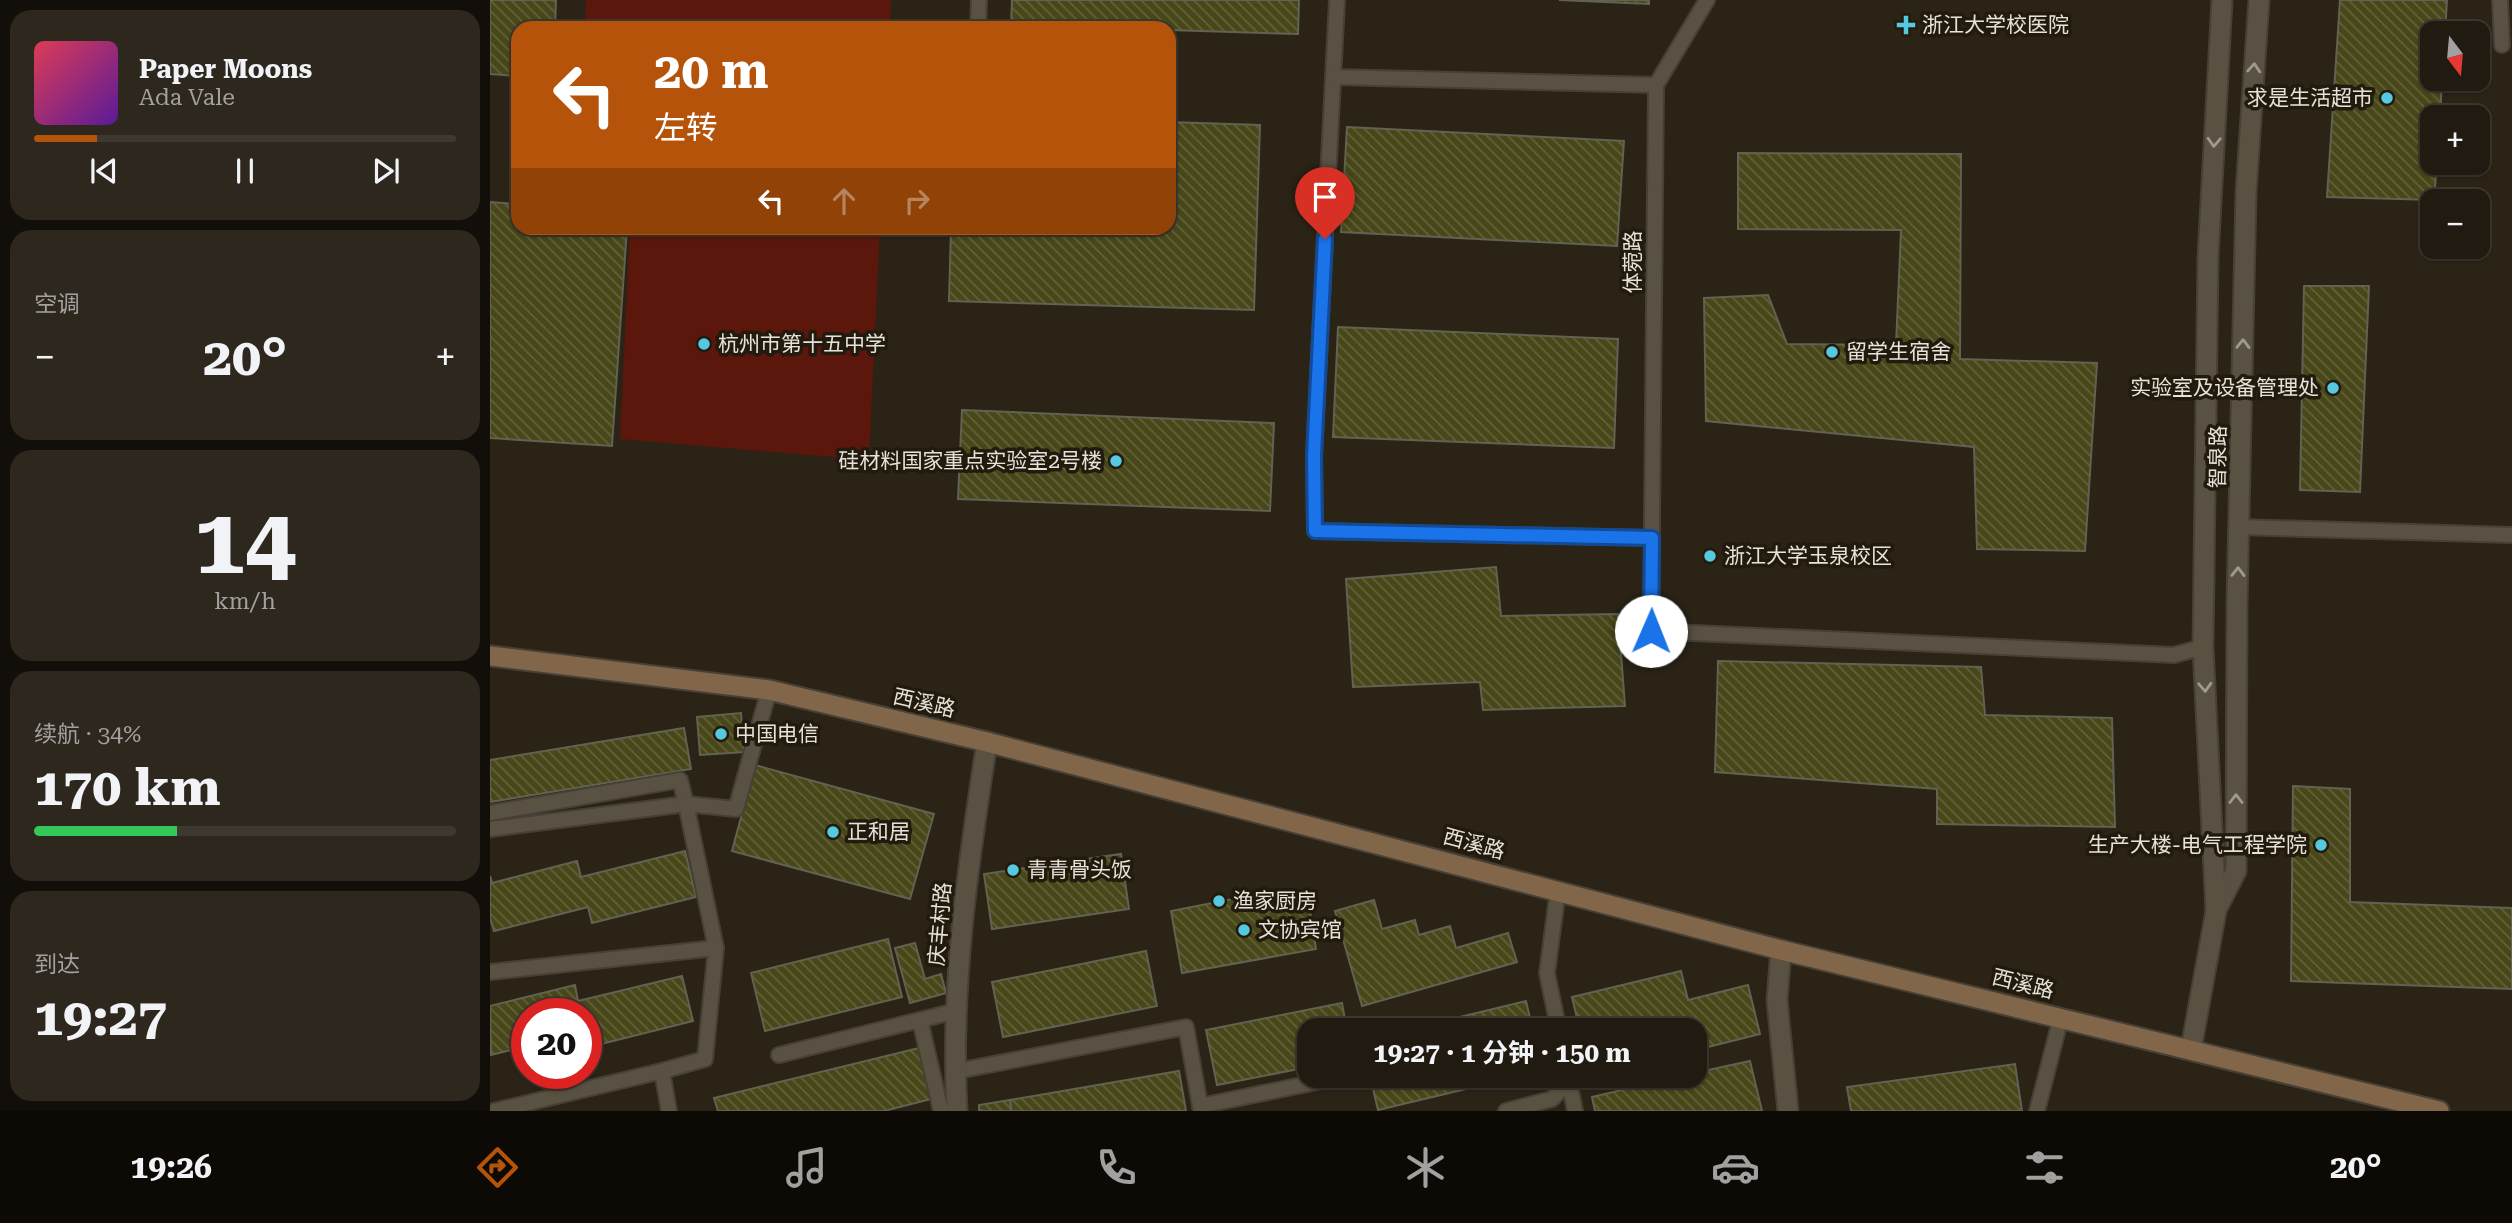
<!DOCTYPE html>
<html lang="zh">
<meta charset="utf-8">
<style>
:root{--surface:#201a10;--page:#2d271e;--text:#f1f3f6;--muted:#a2a19f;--line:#3d3830;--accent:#b45309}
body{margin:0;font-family:"Roboto Serif","Noto Sans SC",serif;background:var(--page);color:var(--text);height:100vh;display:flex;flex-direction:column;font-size:26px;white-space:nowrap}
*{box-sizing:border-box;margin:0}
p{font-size:23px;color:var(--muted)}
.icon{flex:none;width:38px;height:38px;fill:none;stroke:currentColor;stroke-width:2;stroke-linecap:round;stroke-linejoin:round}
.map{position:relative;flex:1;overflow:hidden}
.panel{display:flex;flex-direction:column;gap:10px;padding:10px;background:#120e09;width:490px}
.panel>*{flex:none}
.hud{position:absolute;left:21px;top:21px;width:665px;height:214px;border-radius:21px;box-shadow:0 2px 5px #0004,0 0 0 2px var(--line);background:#b45309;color:#fff;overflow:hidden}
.needle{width:46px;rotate:164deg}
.fabs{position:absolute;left:1930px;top:21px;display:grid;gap:14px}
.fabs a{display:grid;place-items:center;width:70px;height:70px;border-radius:14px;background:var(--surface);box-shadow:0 2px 5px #0004,0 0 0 2px var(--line);font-size:35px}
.speed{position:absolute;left:21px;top:998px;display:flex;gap:14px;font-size:35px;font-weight:700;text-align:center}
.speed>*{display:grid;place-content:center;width:91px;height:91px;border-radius:50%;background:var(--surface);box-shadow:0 2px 5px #0004,0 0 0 2px var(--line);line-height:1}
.speed .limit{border:10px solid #d22;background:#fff;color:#111}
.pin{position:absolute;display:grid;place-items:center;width:60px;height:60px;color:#fff;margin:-72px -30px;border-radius:50% 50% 50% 0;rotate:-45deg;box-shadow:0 0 7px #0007}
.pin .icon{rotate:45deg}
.me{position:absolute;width:77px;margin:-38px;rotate:1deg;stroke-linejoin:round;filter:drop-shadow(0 0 5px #0008)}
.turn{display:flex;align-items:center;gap:24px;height:147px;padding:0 28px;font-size:32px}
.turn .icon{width:91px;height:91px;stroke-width:2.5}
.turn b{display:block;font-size:49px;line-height:60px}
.lanes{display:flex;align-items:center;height:66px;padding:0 28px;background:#0003;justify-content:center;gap:35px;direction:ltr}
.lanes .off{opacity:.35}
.big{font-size:52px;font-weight:700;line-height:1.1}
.panel .tile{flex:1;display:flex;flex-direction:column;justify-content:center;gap:10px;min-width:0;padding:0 24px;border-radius:21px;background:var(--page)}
.panel .dial{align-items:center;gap:0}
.dial b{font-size:91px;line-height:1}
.song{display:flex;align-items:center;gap:21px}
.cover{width:84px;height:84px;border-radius:10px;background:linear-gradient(135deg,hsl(350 70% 55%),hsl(270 70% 35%))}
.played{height:7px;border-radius:4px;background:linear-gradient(90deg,var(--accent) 15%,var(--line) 15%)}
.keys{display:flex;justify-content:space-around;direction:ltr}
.heat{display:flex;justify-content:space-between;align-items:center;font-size:38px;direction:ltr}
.charge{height:10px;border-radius:5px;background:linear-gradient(90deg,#34c759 34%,var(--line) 0)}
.trip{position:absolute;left:807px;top:1018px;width:410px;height:70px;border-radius:21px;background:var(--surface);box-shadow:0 2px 5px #0004,0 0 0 2px var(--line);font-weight:700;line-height:70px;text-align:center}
.dock{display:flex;height:112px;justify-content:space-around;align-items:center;background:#0d0a06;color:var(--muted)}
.dock .icon{width:49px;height:49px}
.dock .active{color:var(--accent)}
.dock b{font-size:32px;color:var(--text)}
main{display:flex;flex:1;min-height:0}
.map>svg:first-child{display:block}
</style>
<main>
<section class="panel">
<div class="tile">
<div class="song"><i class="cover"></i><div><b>Paper Moons</b><p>Ada Vale</p></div></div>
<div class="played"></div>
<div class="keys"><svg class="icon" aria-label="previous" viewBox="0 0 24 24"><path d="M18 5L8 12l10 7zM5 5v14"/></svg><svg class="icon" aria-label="pause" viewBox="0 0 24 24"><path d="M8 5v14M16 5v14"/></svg><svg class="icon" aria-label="next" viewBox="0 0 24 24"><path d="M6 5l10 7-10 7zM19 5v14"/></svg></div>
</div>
<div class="tile"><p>空调</p>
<div class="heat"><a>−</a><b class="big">20°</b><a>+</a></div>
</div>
<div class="tile dial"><b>14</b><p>km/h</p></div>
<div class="tile"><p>续航 · 34%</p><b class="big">170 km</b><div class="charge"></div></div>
<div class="tile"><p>到达</p><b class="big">19:27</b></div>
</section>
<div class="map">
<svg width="2022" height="1111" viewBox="0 0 2022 1111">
<defs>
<pattern id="building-back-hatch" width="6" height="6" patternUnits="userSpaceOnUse" patternTransform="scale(1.75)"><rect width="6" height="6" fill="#474719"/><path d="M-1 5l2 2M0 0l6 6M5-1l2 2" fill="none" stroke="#62613a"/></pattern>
</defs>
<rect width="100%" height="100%" fill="#2a2316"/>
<g fill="#5b170b">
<path d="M96 0H401L400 28H95Z"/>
<path d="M140 228H390L379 460 130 439Z"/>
</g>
<g fill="url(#building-back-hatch)" stroke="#616251" stroke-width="2">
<path d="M0 0H66L65 28H28V76L0 74Z"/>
<path d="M522 0H809L808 34 679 30V28L521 25Z"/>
<path d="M1069 0H1159V4Z"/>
<path d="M1850 0H1957L1955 33H1942V79H1952L1950 117H1942V163H1947L1944 200 1837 197Z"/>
<path d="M679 122 770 125 764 310 459 301 461 228H679Z"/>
<path d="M857 127 1134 141 1127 246 851 232Z"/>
<path d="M1248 153 1471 154 1470 359 1607 363 1595 551 1487 549 1484 447 1216 421 1214 298 1278 295 1297 344 1406 345 1411 230 1248 229Z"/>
<path d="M0 202 28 204V228H137L122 446 0 438Z"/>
<path d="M1814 286H1879L1870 492 1810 490Z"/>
<path d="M848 327 1128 339 1124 448 843 437Z"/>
<path d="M472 410 784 423 780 511 468 499Z"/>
<path d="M1006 567 1011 616 1128 614 1135 706 993 710 990 682 863 687 856 579Z"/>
<path d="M1228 661 1491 667 1495 715 1622 718 1625 827 1447 824V789L1225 772Z"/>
<path d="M251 713 254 752 210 755 207 717Z"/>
<path d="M194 728 201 769 0 802V760Z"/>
<path d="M265 765 444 814 420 899 242 851Z"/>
<path d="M1803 786 1860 789V902L2022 908V989L1801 981Z"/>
<path d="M195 851 206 897 102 923 98 907 4 931 0 918V876L2 883 87 861 91 877Z"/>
<path d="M631 854 639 909 502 929 494 874Z"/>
<path d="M774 893 777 912 819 904 826 949 692 973 681 911Z"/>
<path d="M884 900 892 929 925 920 929 935 960 926 966 948 1018 933 1027 962 872 1006 845 911Z"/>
<path d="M398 939 412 997 275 1031 261 973Z"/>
<path d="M425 943 435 979 451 974 456 993 420 1003 405 948Z"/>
<path d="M656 951 667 1006 513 1037 502 982Z"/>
<path d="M1191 971 1198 1000 1258 985 1270 1034 1218 1047 1214 1030 1204 1033V1031H1090L1082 997Z"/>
<path d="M192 976 203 1021 99 1047 96 1035V1013H37V1046L1 1055 0 1006 85 985 88 1001Z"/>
<path d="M1036 1001 1043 1031H912Z"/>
<path d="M852 1003 857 1031H819V1067L727 1085 716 1030Z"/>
<path d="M429 1048 441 1099 394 1111H228L224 1098Z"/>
<path d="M1260 1061 1272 1111H1105L1102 1097 1191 1076H1204V1073Z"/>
<path d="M1525 1064 1532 1111H1361L1357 1087Z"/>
<path d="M689 1071 696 1111H521L520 1100Z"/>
<path d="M880 1076H1031L888 1110Z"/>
<path d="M520 1100 521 1111H489V1105Z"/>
</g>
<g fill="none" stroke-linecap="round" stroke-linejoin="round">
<g stroke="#464036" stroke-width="18">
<g id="service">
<path d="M847 0 824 456 825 531 1162 538"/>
<path d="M1217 0 1166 85 1161 631 1684 655 1713 647"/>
<path d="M2010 0 2012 45"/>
<path d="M488 28 489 0"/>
<path d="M844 77 1166 85"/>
<path d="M1749 527 2022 535"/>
<path d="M0 813 190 780 196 804 0 829"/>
<path d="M1068 890 1057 973 1069 1031"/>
<path d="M226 948 196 804 246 809 279 690"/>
<path d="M0 972 226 948 215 1059 172 1071 179 1111"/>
<path d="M430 1020 451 1111"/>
<path d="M289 1055 466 1011"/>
<path d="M467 1071 696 1027 711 1111"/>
<path d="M1078 1076 1085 1111"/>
<path d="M710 1106 856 1076"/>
<path d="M4 1111 172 1071"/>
<path d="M1016 1111 1062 1099 1079 1081 1098 1076"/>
<path d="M1547 1111 1571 1017"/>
</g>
</g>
<g stroke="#464036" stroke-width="23">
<g id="minor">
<path d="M1726 910 1746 871 1747 604 1756 192 1769 0"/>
<path d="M1291 950 1287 1000 1298 1111"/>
<path d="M1701 1049 1726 911 1713 647 1718 257 1732 0"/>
<path d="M467 1111C460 987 478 864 497 742"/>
</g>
</g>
<g stroke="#464036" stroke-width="23">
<path id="secondary" d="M0 656 279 690 497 742 1291 950 1949 1111"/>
</g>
<use href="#service" stroke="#595142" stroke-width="14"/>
<use href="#minor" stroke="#595142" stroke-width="19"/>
<use href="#secondary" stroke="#82664a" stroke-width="19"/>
</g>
<defs><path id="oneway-chevron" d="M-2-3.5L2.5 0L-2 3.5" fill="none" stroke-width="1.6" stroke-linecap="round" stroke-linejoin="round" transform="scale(1.75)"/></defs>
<g stroke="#a09a8e">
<use href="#oneway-chevron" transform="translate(1764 68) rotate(-86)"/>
<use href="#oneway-chevron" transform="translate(1724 142) rotate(93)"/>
<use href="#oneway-chevron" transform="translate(1753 344) rotate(-89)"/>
<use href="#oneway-chevron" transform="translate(1748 572) rotate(-89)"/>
<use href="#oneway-chevron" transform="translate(1715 687) rotate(87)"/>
<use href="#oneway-chevron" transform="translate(1746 799) rotate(-90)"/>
</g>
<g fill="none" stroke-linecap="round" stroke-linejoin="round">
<g stroke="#114b97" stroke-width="18">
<path id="route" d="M835 239 824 456 825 531 1162 538 1161 631"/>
</g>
<use href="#route" stroke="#1a73e8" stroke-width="12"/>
</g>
<g fill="#56c9e0" stroke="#211a0d" stroke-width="2.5">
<path d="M1412.5 14.5h7v7h7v7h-7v7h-7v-7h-7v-7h7z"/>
<circle cx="1897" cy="98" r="7"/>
<circle cx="214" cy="344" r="7"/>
<circle cx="1342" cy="352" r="7"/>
<circle cx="1843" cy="388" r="7"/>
<circle cx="626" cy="461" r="7"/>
<circle cx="1220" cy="556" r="7"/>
<circle cx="231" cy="734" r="7"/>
<circle cx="343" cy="832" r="7"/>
<circle cx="1831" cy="845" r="7"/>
<circle cx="523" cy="870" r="7"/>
<circle cx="729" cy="901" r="7"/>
<circle cx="754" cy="930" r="7"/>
</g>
<g text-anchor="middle" stroke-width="7" stroke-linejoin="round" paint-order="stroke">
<g font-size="21" fill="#e6e2d9" stroke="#211a0d" text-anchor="start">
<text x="1432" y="32">浙江大学校医院</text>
<text x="1883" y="105" text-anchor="end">求是生活超市</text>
<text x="228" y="351">杭州市第十五中学</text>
<text x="1356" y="359">留学生宿舍</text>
<text x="1829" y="395" text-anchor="end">实验室及设备管理处</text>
<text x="612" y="468" text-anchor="end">硅材料国家重点实验室2号楼</text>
<text x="1234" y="563">浙江大学玉泉校区</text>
<text x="245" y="741">中国电信</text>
<text x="357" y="839">正和居</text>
<text x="1817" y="852" text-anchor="end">生产大楼-电气工程学院</text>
<text x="537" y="877">青青骨头饭</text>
<text x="743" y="908">渔家厨房</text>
<text x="768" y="937">文协宾馆</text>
</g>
<g font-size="21" fill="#e6e2d9" stroke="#211a0d">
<text transform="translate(1143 262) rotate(-90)" y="7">体菀路</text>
<text transform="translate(1728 457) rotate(-89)" y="7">智泉路</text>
<text transform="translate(434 703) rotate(13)" y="7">西溪路</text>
<text transform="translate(984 844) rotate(15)" y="7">西溪路</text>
<text transform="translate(450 924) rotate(-85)" y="7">庆丰村路</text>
<text transform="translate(1533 984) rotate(14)" y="7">西溪路</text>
</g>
</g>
</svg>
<div class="fabs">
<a><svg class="needle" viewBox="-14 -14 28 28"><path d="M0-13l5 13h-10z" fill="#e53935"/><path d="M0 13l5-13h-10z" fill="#a2a19f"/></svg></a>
<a>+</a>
<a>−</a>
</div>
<div class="speed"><div class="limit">20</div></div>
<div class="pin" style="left:835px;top:239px;background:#d93025"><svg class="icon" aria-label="arrive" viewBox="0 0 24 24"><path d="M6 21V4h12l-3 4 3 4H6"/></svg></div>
<svg class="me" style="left:1161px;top:631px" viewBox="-20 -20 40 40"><circle r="19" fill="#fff"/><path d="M0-13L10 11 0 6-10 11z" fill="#1a73e8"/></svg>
<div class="trip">19:27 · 1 分钟 · 150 m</div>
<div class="hud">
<div class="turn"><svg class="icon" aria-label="left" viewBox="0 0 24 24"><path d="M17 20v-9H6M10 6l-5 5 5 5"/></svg><div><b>20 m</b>左转</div></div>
<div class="lanes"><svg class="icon" aria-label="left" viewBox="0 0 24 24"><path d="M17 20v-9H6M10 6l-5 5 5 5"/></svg><svg class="icon off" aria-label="ahead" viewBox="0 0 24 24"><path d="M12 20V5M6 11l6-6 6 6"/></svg><svg class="icon off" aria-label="right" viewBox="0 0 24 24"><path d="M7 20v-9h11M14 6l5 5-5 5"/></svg></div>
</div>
</div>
</main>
<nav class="dock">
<b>19:26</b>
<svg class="icon active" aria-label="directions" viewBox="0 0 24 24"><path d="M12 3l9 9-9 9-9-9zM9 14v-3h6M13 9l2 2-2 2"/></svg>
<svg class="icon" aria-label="music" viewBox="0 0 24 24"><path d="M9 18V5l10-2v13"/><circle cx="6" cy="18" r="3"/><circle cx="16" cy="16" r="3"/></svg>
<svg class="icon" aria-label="phone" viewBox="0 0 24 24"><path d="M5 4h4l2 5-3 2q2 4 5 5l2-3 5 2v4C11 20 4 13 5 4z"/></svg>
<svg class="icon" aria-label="climate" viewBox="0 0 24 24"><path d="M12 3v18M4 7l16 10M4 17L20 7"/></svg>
<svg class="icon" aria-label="car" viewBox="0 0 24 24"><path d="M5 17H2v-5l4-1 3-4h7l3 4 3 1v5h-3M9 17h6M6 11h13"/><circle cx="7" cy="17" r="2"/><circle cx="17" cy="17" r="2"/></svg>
<svg class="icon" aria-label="filters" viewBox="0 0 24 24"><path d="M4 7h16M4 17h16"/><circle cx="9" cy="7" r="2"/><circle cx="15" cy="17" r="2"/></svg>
<b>20°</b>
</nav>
